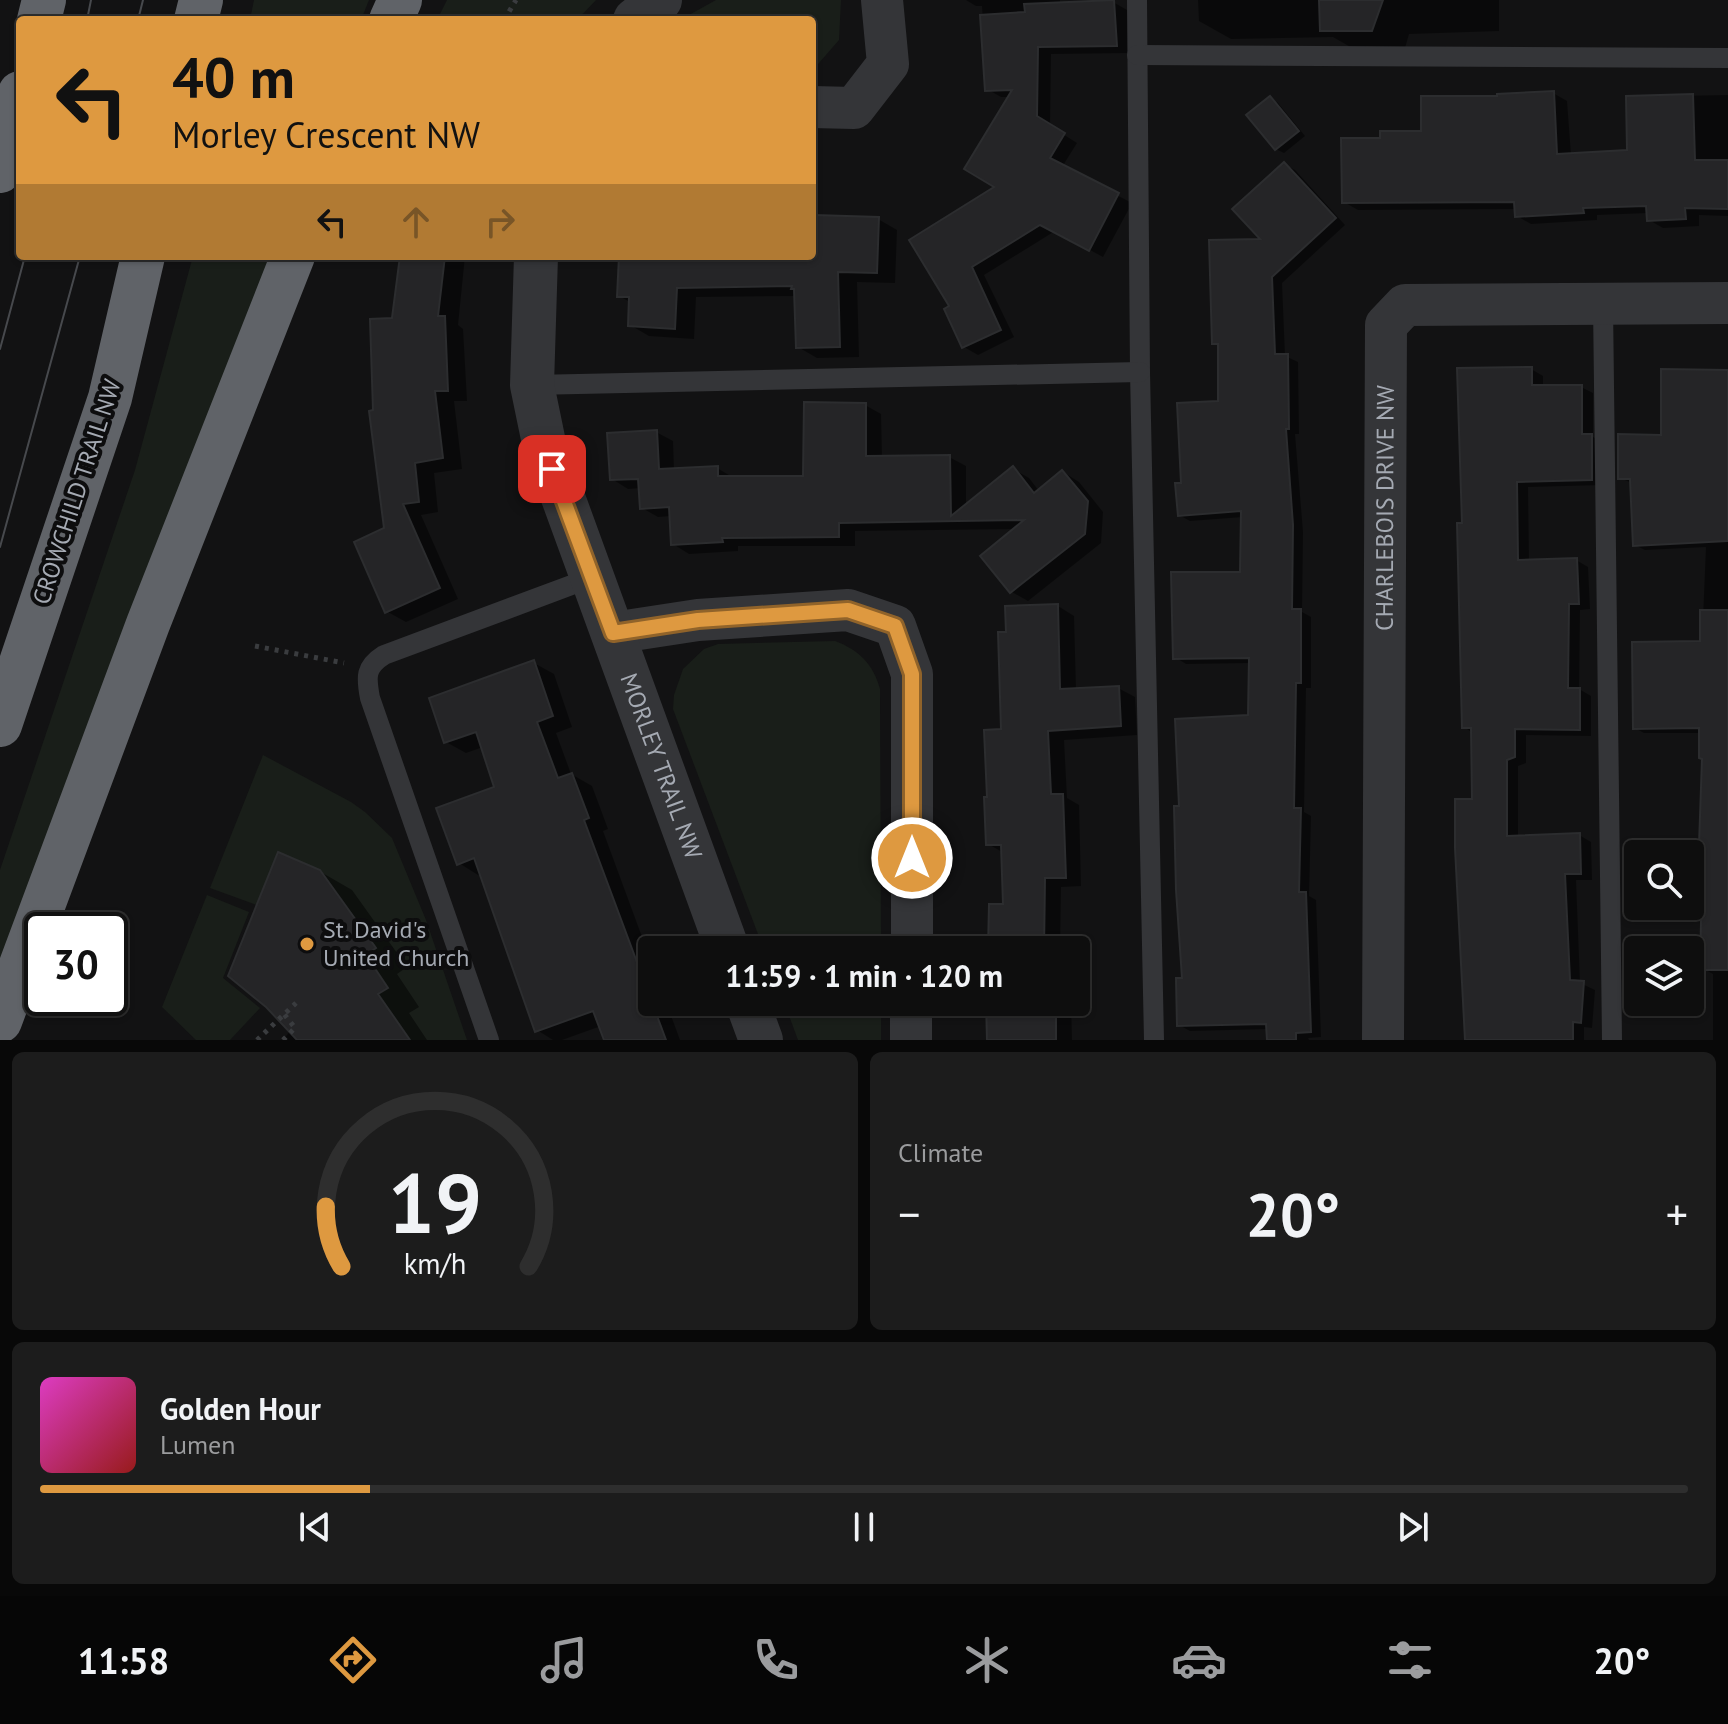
<!DOCTYPE html>
<meta charset="utf-8">
<style>
:root{--surface:#0e0e0e;--page:#1c1c1c;--text:#f1f3f6;--muted:#9b9c9e;--line:#2e2e2e;--accent:#de9940}
body{margin:0;font-family:"PT Sans",sans-serif;background:var(--page);color:var(--text);height:100vh;display:flex;flex-direction:column;font-size:30px;white-space:nowrap}
*{box-sizing:border-box;margin:0}
p{font-size:26px;color:var(--muted)}
.icon{flex:none;width:44px;height:44px;fill:none;stroke:currentColor;stroke-width:2;stroke-linecap:round;stroke-linejoin:round}
.map{position:relative;height:1040px;overflow:hidden}
.panel{display:flex;flex-direction:column;gap:12px;padding:12px;background:#080808;flex:1}
.panel>*{flex:none}
.hud{position:absolute;left:16px;top:16px;width:800px;height:244px;border-radius:8px;box-shadow:0 2px 6px #0004,0 0 0 2px var(--line);background:#de9940;color:#111;overflow:hidden}
.tools{position:absolute;left:1624px;top:840px;display:grid;gap:16px}
.tools a{display:grid;place-items:center;width:80px;height:80px;border-radius:8px;background:var(--surface);box-shadow:0 2px 6px #0004,0 0 0 2px var(--line);font-size:40px}
.speed{position:absolute;left:24px;top:912px;display:flex;gap:16px;font-size:40px;font-weight:700;text-align:center}
.speed>*{display:grid;place-content:center;width:104px;height:104px;border-radius:50%;background:var(--surface);box-shadow:0 2px 6px #0004,0 0 0 2px var(--line);line-height:1}
.speed .limit{border:4px solid #111;border-radius:12px;background:#fff;color:#111}
.pin{position:absolute;display:grid;place-items:center;width:68px;height:68px;color:#fff;margin:-34px;border-radius:16px;box-shadow:0 4px 12px #0006}
.me{position:absolute;width:88px;margin:-44px;rotate:0deg;stroke-linejoin:round;filter:drop-shadow(0 0 6px #0008)}
.turn{display:flex;align-items:center;gap:28px;height:168px;padding:0 24px;font-size:36px}
.turn .icon{width:104px;height:104px;stroke-width:2.5}
.turn b{display:block;font-size:56px;line-height:68px}
.lanes{display:flex;align-items:center;height:76px;padding:0 24px;background:#0003;justify-content:center;gap:40px;direction:ltr}
.lanes .off{opacity:.35}
.big{font-size:60px;font-weight:800;line-height:1.1}
.panel .widget{flex:1;display:flex;flex-direction:column;justify-content:center;gap:12px;min-width:0;padding:0 28px;border-radius:12px;background:var(--page)}
.panel .dial{align-items:center;gap:0}
.dial svg{height:208px;overflow:visible;fill:none;stroke:var(--line);stroke-width:7;stroke-linecap:round;text-anchor:middle}
.dial text{fill:var(--text);stroke:none}
.song{display:flex;align-items:center;gap:24px}
.cover{width:96px;height:96px;border-radius:12px;background:linear-gradient(135deg,hsl(310 70% 55%),hsl(0 70% 35%))}
.played{height:8px;border-radius:4px;background:linear-gradient(90deg,var(--accent) 20%,var(--line) 20%)}
.keys{display:flex;justify-content:space-around;direction:ltr}
.heat{display:flex;justify-content:space-between;align-items:center;font-size:44px;direction:ltr}
.panel .tiles{flex:1;display:grid;gap:12px;grid-template-columns:1fr 1fr}
.widget:last-child{grid-column:span 2}
.trip{position:absolute;left:638px;top:936px;width:452px;height:80px;border-radius:8px;background:var(--surface);box-shadow:0 2px 6px #0004,0 0 0 2px var(--line);font-weight:800;line-height:80px;text-align:center}
.tab-bar{display:flex;height:128px;justify-content:space-around;align-items:center;background:#060606;color:var(--muted)}
.tab-bar .icon{width:56px;height:56px}
.tab-bar .selected{color:var(--accent)}
.tab-bar b{font-size:36px;color:var(--text)}
.map>svg:first-child{display:block}
</style>
<div class="map">
<svg width="1728" height="1040" viewBox="0 0 1728 1040">
<rect width="100%" height="100%" fill="#121213"/>
<g fill="#191e19">
<path d="M254 0H369L361 20H250Z"/>
<path d="M447 0H596L577 20H437Z"/>
<path d="M716 0H841L839 40 812 71V20H680Z"/>
<path d="M193 256H272L0 966V870L135 470Z"/>
<path d="M835 641C859 650 873 664 880 689L881 950H764L673 709 674 695 683 669 704 649 718 644Z"/>
<path d="M263 755 351 802 365 812 392 838 426 920 467 1040H410L378 994 388 988 366 955 370 941 377 935 369 923 362 928 320 870 278 853 257 905 210 888Z"/>
<path d="M207 895 249 912 223 978 260 1008 230 1040H196L162 1007Z"/>
<path d="M784 1002H881V1040H798Z"/>
</g>
<g fill="#0007">
<path d="M966 0H1060V4L1113 2 1127 10 1130 53 1051 54 1050 126 1077 143 1062 167 1132 203 1103 257 1055 231 984 275 1014 337 978 355 964 347 952 307 997 187 1010 97H1001L987 89 982 6H976Z"/>
<path d="M1198 0H1499V31L1409 34 1405 48 1354 49 1333 37 1231 39 1199 21Z"/>
<path d="M1553 93 1567 101 1571 155 1629 151 1628 97 1728 95V216L1699 215V226L1663 228 1649 220 1648 213 1597 215V220L1531 224 1517 216 1516 209 1358 210 1344 202 1382 140 1423 133 1499 98Z"/>
<path d="M1270 98 1278 103 1305 136 1284 153 1276 149Z"/>
<path d="M1284 164 1295 170 1345 225 1282 283 1285 356 1298 362 1299 434H1295L1303 532 1302 612 1311 617V688H1306L1304 812 1311 816 1309 896 1316 900 1321 1037 1308 1038 1309 1040H1269V1029L1190 1031 1179 1025 1184 980 1181 808 1250 717 1251 663 1186 664 1175 657 1242 574 1243 517 1190 521 1179 515 1183 484 1220 403V347L1214 343 1264 241Z"/>
<path d="M812 217 878 219 897 230 895 283 857 282 859 357 817 358 798 347 796 296 696 297 694 339 649 336 630 325V302L619 296 621 256H812Z"/>
<path d="M402 256H465L458 325 463 329 467 401H454L462 469 434 473 438 512 421 515 458 599 406 622 386 611V529L375 412 394 320Z"/>
<path d="M1531 369 1543 376V387H1581L1593 393V437L1603 442V485L1528 487 1529 562 1576 560 1588 567 1590 609 1580 610 1579 689 1591 696V736L1526 735V763L1518 766V838L1579 835 1591 842 1592 880H1576L1580 983 1595 990 1592 1028 1584 1027V1040H1467L1474 801 1473 733 1464 727V525Z"/>
<path d="M1728 372V1040H1713V974L1702 968 1704 875 1700 873 1704 759 1701 733H1644L1635 728 1702 643 1706 547 1645 550 1635 545 1632 483 1620 478Z"/>
<path d="M865 405 881 414 882 458 949 457 966 466V506L1013 469 1029 478 1039 491 1063 472 1079 482 1103 512 1101 543 1028 601 1012 592 983 557 1017 529 855 531V546H738V551L689 554 673 544 671 516 658 517 642 508 641 488 628 489 612 479 656 432 673 441 674 471 717 468 734 478H805Z"/>
<path d="M1058 606 1074 616 1076 690 1118 688 1135 697 1137 735 1064 740 1067 798 1079 805 1081 886 1061 887 1060 950H989L1005 906 1004 853 988 844 989 799 1003 731 1008 634Z"/>
<path d="M534 663 554 674 572 727 556 733 571 774 592 786 608 829 603 831 652 964V1002H666L680 1040H606L601 1026 562 1040H553L537 1030 482 874 478 875 459 863 497 788 483 747 466 753 446 742Z"/>
<path d="M319 871 352 890 407 967 397 974 419 1007 409 1013 427 1040H283L291 1030Z"/>
<path d="M988 1002H1071L1072 1040H989Z"/>
</g>
<g fill="#252527" stroke="#2c2d2f" stroke-width="2">
<path d="M1114 0 1117 46 1038 47 1037 116 1065 133 1050 158 1119 193 1089 251 1040 225 972 267 1001 330 962 348 944 309 949 306 909 240 994 187 964 169 1012 90 985 91 980 15 1025 12 1024 4Z"/>
<path d="M1319 0H1383L1372 31H1320Z"/>
<path d="M1554 91 1557 154 1627 150 1626 96 1693 94 1695 160H1728V209L1685 208 1686 219 1647 221 1646 206 1583 208 1584 213 1515 217 1514 202 1342 203 1341 138H1380V131H1421V96H1497V94Z"/>
<path d="M1270 96 1299 131 1275 150 1246 115Z"/>
<path d="M1284 162 1336 218 1272 277 1275 354H1288L1289 429H1286L1293 525 1292 609H1301V683H1296L1294 808H1301L1299 892H1306L1311 1032 1296 1033V1040H1267L1266 1024 1177 1026 1176 978H1182L1176 890 1174 806H1179L1175 719 1248 715 1249 658 1173 659 1171 572H1240L1241 511 1178 516 1175 483H1181L1177 403 1218 401V344H1212L1209 240 1260 239 1232 209Z"/>
<path d="M814 215 879 217 877 273 838 272 840 347 796 348 794 289H791L792 286 677 288 675 329 628 326 629 297H617L619 256H812Z"/>
<path d="M400 256H445L438 316H445L448 391H435L443 458 415 463 419 502 403 504 440 588 385 613 354 542 384 528 369 411 373 410 370 319 392 318Z"/>
<path d="M1532 367V385H1582V434H1592V480L1517 482 1518 560 1577 558 1579 604H1569L1568 688H1580V730L1515 729V757L1507 760V836L1580 833 1581 874H1565L1570 980 1584 981 1581 1023 1573 1022V1040H1465L1455 848V799H1472L1471 728H1462L1457 523H1462L1457 368Z"/>
<path d="M1661 369 1728 370V541L1633 546 1630 479H1618V434L1661 435Z"/>
<path d="M804 402 866 403V456L950 455 951 516 1013 466 1034 493 1062 470 1088 501 1085 534 1010 593 980 556 1024 520 839 523V537L722 538 723 542 671 545 669 507 640 509 638 479 610 480 607 433 657 430 659 469 718 466V476H803Z"/>
<path d="M1058 604 1060 689 1119 686 1121 726 1048 731 1051 794H1063L1066 878H1045L1044 950H988L989 904H1003L1001 845H986L984 797H987L984 730 1001 729 998 632H1006L1005 606Z"/>
<path d="M1700 610H1728V970H1700L1702 874H1698L1702 759 1699 758V728L1633 729 1632 642 1700 641Z"/>
<path d="M534 660 553 716 537 722 558 778 572 773 589 818 584 820 666 1040H604L593 1011 535 1032 474 858 457 865 436 808 494 787 476 732 444 743 429 698Z"/>
<path d="M278 852 320 870 376 948 366 955 388 988 378 994 410 1040H297L266 1007 228 976Z"/>
<path d="M986 1002H1056V1040H987Z"/>
</g>
<g fill="none" stroke-linecap="round" stroke-linejoin="round">
<g stroke="#3a3c3f" stroke-width="5" stroke-dasharray="4 6" stroke-linecap="butt">
<path d="M504 20 516 0"/>
<path d="M255 646 344 663"/>
<path d="M257 1040 296 1003"/>
<path d="M283 1040 295 1028 284 1014"/>
</g>
<g stroke="#343538" stroke-width="20">
<path d="M1137 0 1140 372 1154 1040"/>
<path d="M1137 55 1728 58"/>
<path d="M1603 304 1612 1040"/>
<path d="M532 385 1140 372"/>
<path d="M489 1040 370 698C366 677 365 667 384 655L593 577"/>
</g>
<g stroke="#343538" stroke-width="42">
<path d="M812 107 854 108 888 64 882 0"/>
<path d="M613 633 698 620 848 610 895 626 912 674V950"/>
<path d="M911 1040V1002"/>
<path id="s1" d="M1383 1040 1386 325 1405 305 1728 303"/>
</g>
<g stroke="#343538" stroke-width="44">
<path d="M635 20 660 0"/>
<path id="s2" d="M536 256 532 385 545 448 728 950"/>
<path d="M747 1002 761 1040"/>
</g>
<g stroke="#606368" stroke-width="44">
<path d="M39 20 44 0"/>
<path d="M196 20 201 0"/>
<path d="M391 20 400 0"/>
<path d="M0 171 20 93"/>
<path d="M0 725 110 398 143 256"/>
<path d="M0 1021 148 624 293 256"/>
</g>
<g stroke="#47494d" stroke-width="2">
<path d="M87 20 91 0"/>
<path d="M138 20 143 0"/>
<path d="M0 349 25 256"/>
<path d="M0 547 80 256"/>
</g>
</g>
<g fill="none" stroke-linecap="round" stroke-linejoin="round">
<g stroke="#90632a" stroke-width="20">
<path id="route" d="M552 469 613 633 698 620 848 610 895 626 912 674V858"/>
</g>
<use href="#route" stroke="#de9940" stroke-width="14"/>
</g>
<circle fill="#de9940" stroke="#0d0d0e" stroke-width="3" cx="307" cy="944" r="8"/>
<g text-anchor="middle" stroke-width="8" stroke-linejoin="round" paint-order="stroke">
<g font-size="24" fill="#a5aab3" stroke="#0d0d0e">
<text transform="translate(77 492) rotate(-72)" y="8">CROWCHILD TRAIL NW</text>
<text dy="8" stroke="none"><textPath href="#s1" startOffset="532">CHARLEBOIS DRIVE NW</textPath></text>
<text dy="8" stroke="none"><textPath href="#s2" startOffset="532">MORLEY TRAIL NW</textPath></text>
</g>
<g font-size="24" fill="#a5aab3" stroke="#0d0d0e" text-anchor="start">
<text x="323" y="938">St. David's<tspan x="323" dy="28">United Church</tspan></text>
</g>
</g>
</svg>
<div class="tools">
<a><svg class="icon" aria-label="search" viewBox="0 0 24 24"><circle cx="10" cy="10" r="6"/><path d="M15 15l6 6"/></svg></a>
<a><svg class="icon" aria-label="layers" viewBox="0 0 24 24"><path d="M12 4l9 5-9 5-9-5zM3 14l9 5 9-5"/></svg></a>
</div>
<div class="speed"><div class="limit">30</div></div>
<div class="pin" style="left:552px;top:469px;background:#d93025"><svg class="icon" aria-label="arrive" viewBox="0 0 24 24"><path d="M6 21V4h12l-3 4 3 4H6"/></svg></div>
<svg class="me" style="left:912px;top:858px" viewBox="-20 -20 40 40"><circle r="17" fill="#de9940" stroke="#fff" stroke-width="3"/><path d="M0-11L8 9 0 5-8 9z" fill="#fff"/></svg>
<div class="trip">11:59 · 1 min · 120 m</div>
<div class="hud">
<div class="turn"><svg class="icon" aria-label="left" viewBox="0 0 24 24"><path d="M17 20v-9H6M10 6l-5 5 5 5"/></svg><div><b>40 m</b>Morley Crescent NW</div></div>
<div class="lanes"><svg class="icon" aria-label="left" viewBox="0 0 24 24"><path d="M17 20v-9H6M10 6l-5 5 5 5"/></svg><svg class="icon off" aria-label="ahead" viewBox="0 0 24 24"><path d="M12 20V5M6 11l6-6 6 6"/></svg><svg class="icon off" aria-label="right" viewBox="0 0 24 24"><path d="M7 20v-9h11M14 6l5 5-5 5"/></svg></div>
</div>
</div>
<section class="panel">
<div class="tiles">
<div class="widget dial"><svg viewBox="0 0 100 80">
<path d="M14 69A42 42 0 1 1 86 69"/>
<path d="M14 69A42 42 0 0 1 8 46" stroke="#de9940"/>
<text x="50" y="56" font-size="32" font-weight="700">19</text>
<text x="50" y="72" font-size="11">km/h</text>
</svg></div>
<div class="widget"><p>Climate</p>
<div class="heat"><a>−</a><b class="big">20°</b><a>+</a></div>
</div>
<div class="widget">
<div class="song"><i class="cover"></i><div><b>Golden Hour</b><p>Lumen</p></div></div>
<div class="played"></div>
<div class="keys"><svg class="icon" aria-label="previous" viewBox="0 0 24 24"><path d="M18 5L8 12l10 7zM5 5v14"/></svg><svg class="icon" aria-label="pause" viewBox="0 0 24 24"><path d="M8 5v14M16 5v14"/></svg><svg class="icon" aria-label="next" viewBox="0 0 24 24"><path d="M6 5l10 7-10 7zM19 5v14"/></svg></div>
</div>
</div>
</section>
<nav class="tab-bar">
<b>11:58</b>
<svg class="icon selected" aria-label="directions" viewBox="0 0 24 24"><path d="M12 3l9 9-9 9-9-9zM9 14v-3h6M13 9l2 2-2 2"/></svg>
<svg class="icon" aria-label="music" viewBox="0 0 24 24"><path d="M9 18V5l10-2v13"/><circle cx="6" cy="18" r="3"/><circle cx="16" cy="16" r="3"/></svg>
<svg class="icon" aria-label="phone" viewBox="0 0 24 24"><path d="M5 4h4l2 5-3 2q2 4 5 5l2-3 5 2v4C11 20 4 13 5 4z"/></svg>
<svg class="icon" aria-label="climate" viewBox="0 0 24 24"><path d="M12 3v18M4 7l16 10M4 17L20 7"/></svg>
<svg class="icon" aria-label="car" viewBox="0 0 24 24"><path d="M5 17H2v-5l4-1 3-4h7l3 4 3 1v5h-3M9 17h6M6 11h13"/><circle cx="7" cy="17" r="2"/><circle cx="17" cy="17" r="2"/></svg>
<svg class="icon" aria-label="filters" viewBox="0 0 24 24"><path d="M4 7h16M4 17h16"/><circle cx="9" cy="7" r="2"/><circle cx="15" cy="17" r="2"/></svg>
<b>20°</b>
</nav>
